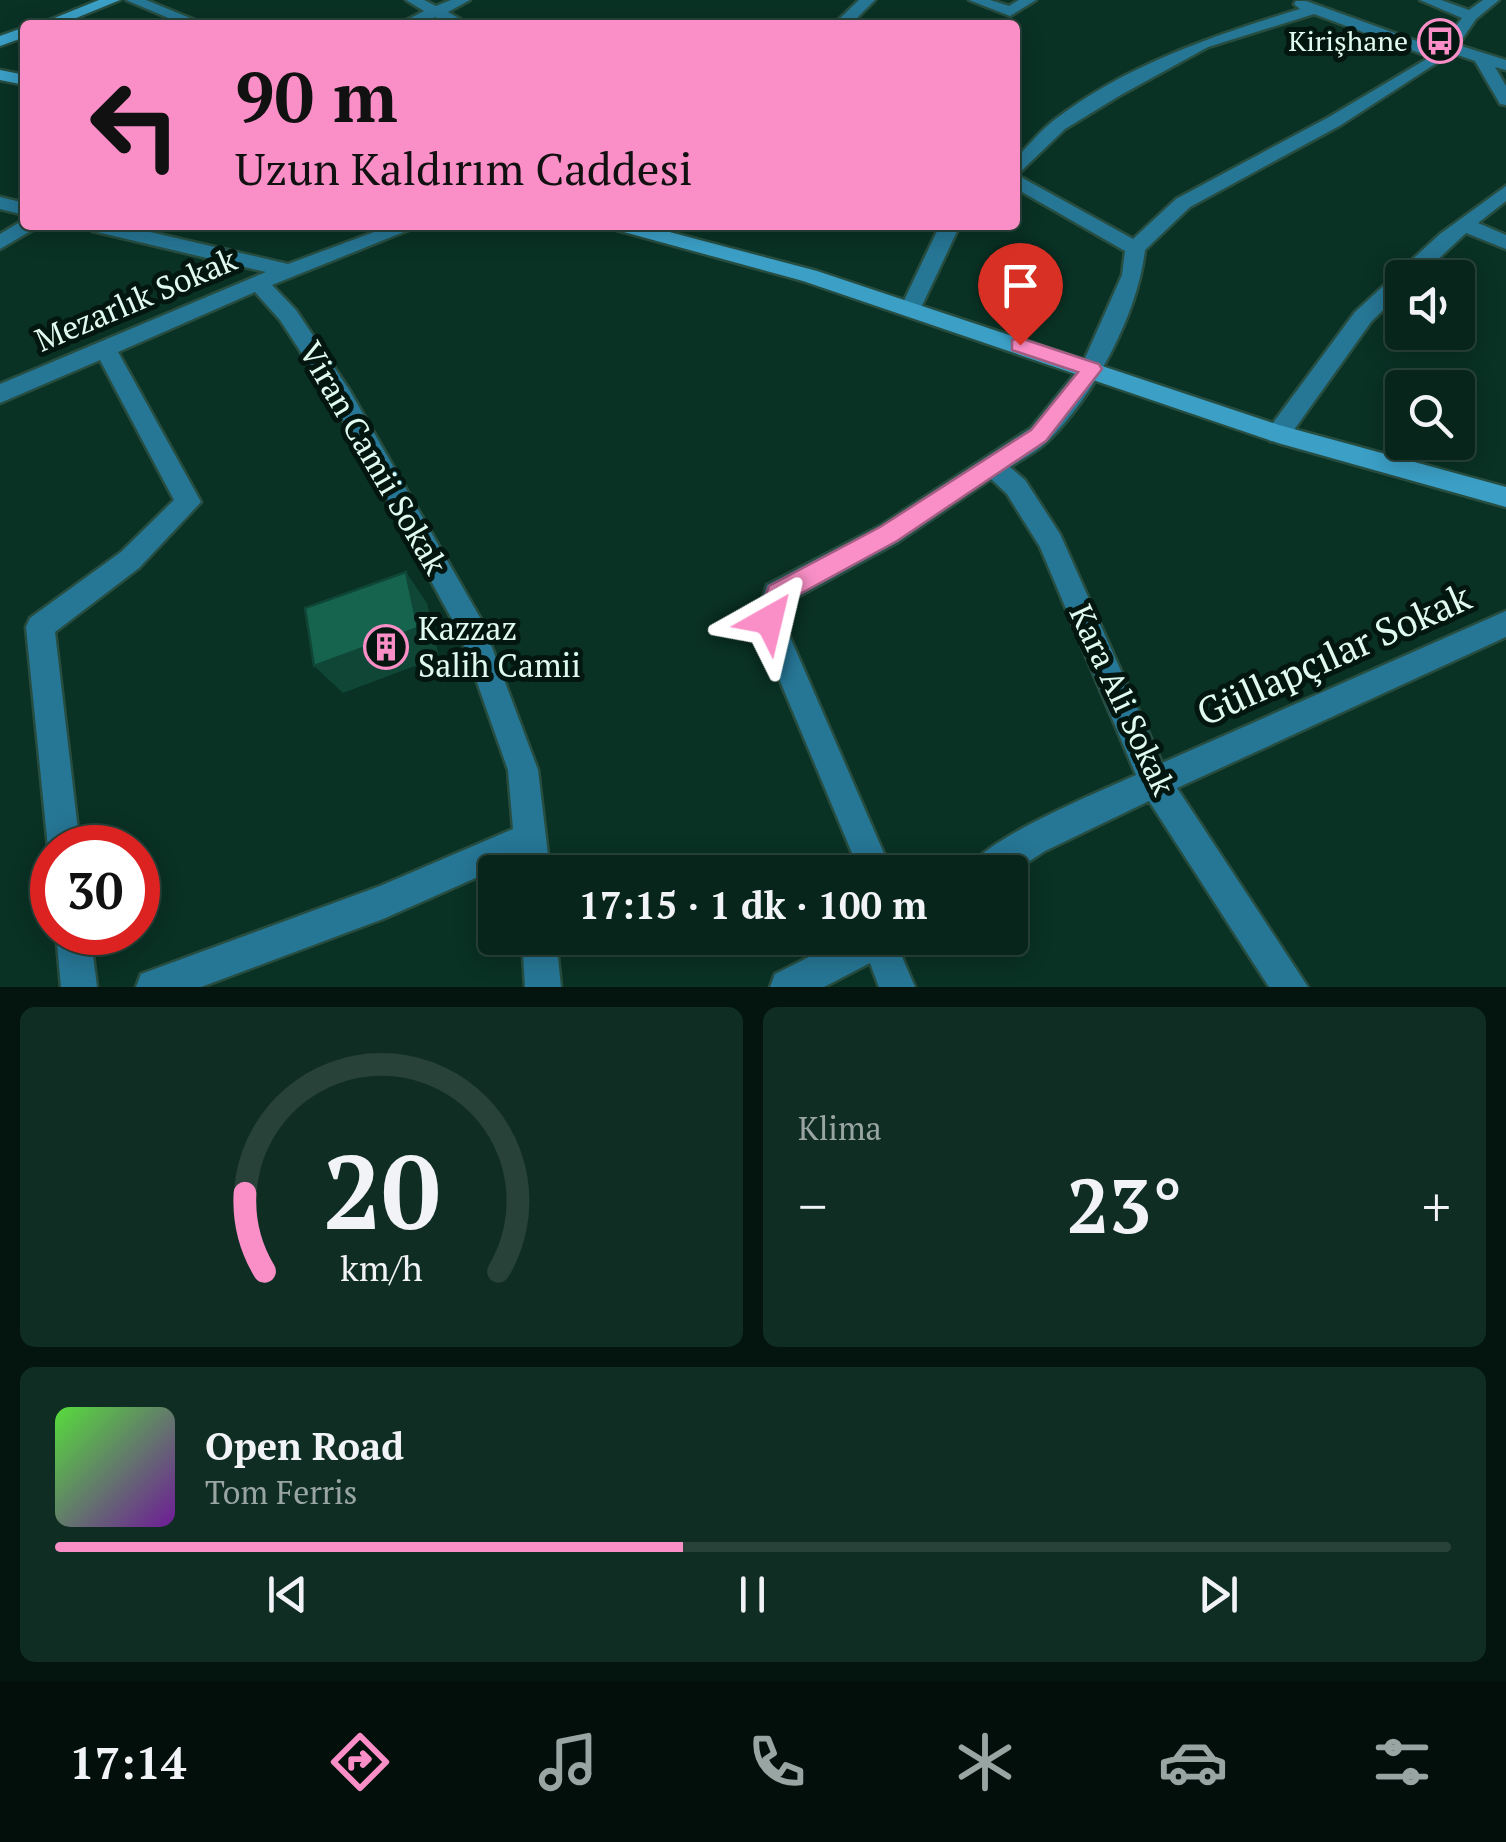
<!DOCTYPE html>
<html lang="tr">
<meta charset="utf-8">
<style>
:root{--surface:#07251b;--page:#102d24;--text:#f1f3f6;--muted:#98a5a3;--line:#28423a;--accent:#fa8fc7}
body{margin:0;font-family:"PT Serif",serif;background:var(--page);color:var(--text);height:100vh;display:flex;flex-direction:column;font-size:38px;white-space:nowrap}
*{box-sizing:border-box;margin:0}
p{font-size:32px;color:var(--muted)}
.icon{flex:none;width:55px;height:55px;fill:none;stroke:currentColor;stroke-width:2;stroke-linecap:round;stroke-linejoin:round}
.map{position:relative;height:987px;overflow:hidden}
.details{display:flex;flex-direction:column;gap:20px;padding:20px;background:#04140f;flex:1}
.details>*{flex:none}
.top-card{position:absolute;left:20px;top:20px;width:1000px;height:210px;border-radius:10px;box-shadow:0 5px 25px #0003,0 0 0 2px var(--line);background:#fa8fc7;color:#111;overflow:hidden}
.tools{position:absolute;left:1385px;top:260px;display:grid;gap:20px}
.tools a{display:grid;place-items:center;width:90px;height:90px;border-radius:10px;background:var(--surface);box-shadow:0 5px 25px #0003,0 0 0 2px var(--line);font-size:50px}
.speed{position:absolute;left:30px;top:825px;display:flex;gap:20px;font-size:50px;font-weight:700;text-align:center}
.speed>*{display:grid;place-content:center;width:130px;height:130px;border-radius:50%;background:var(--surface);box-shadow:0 5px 25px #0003,0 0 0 2px var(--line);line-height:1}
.speed .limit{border:15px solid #d22;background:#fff;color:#111}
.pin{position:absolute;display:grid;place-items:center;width:85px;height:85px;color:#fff;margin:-102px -42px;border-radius:50% 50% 50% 0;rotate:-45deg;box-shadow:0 0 10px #0007}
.pin .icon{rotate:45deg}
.me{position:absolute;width:110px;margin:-55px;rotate:37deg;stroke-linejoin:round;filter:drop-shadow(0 0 8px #0008)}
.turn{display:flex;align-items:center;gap:35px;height:210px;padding:0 50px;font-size:45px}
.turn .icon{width:130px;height:130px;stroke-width:2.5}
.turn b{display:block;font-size:70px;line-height:85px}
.big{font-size:75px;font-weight:600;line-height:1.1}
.details .widget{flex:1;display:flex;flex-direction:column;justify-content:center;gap:15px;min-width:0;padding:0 35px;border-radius:15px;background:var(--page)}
.details .dial{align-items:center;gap:0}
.dial svg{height:260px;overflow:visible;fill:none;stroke:var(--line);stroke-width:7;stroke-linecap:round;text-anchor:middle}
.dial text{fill:var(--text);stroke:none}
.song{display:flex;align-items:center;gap:30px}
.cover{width:120px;height:120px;border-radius:15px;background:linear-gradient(135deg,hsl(110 70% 55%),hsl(280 70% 35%))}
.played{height:10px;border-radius:5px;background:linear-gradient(90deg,var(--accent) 45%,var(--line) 45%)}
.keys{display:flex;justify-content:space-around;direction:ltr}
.heat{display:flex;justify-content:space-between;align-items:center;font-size:55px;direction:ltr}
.details .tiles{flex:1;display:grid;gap:20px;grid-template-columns:1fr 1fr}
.widget:last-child{grid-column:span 2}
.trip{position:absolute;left:478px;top:855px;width:550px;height:100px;border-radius:10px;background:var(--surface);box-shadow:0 5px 25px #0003,0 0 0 2px var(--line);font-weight:600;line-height:100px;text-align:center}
.tab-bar{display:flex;height:160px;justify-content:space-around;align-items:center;background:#030f0b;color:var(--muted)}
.tab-bar .icon{width:70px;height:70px}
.tab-bar .selected{color:var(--accent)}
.tab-bar b{font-size:45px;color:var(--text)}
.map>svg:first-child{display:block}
</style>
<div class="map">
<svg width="1506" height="987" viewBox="0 0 1506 987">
<rect width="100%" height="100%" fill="#093124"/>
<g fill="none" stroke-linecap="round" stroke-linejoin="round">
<g stroke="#274d40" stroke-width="5">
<g id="street">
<path d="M126 0H146L207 25H185Z"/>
<path d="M406 0H424L436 6 451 0H470L448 12 470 25H450L435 17 418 25H397L424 11Z"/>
<path d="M859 0H875L850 25H833Z"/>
<path d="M969 0H990L1009 6 1019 0H1036L1010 16Z"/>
<path d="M1420 0H1441L1469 10 1483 0H1499L1476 19 1458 45 1506 60V70L1495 67 1506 86V105L1500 104 1475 61 1452 53 1341 125 1190 207 1145 250C1138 313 1094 396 1048 441 1038 451 1022 459 1010 467L1025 480 1060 534 1162 763 1506 611V637L1177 788 1308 987H1269L1149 801 1045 851 1010 874 967 872C978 841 1101 791 1136 775L1040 547 1007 494 991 479 898 542 788 602 783 621 892 872H860L755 621 767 585 880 526 1031 428 1082 365 1122 275 1125 251 1015 188V160C1027 147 1039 132 1053 121 1125 65 1215 35 1300 9L1294 4 1296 1H1306L1439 49 1462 18ZM1314 14 1430 57 1329 117 1176 199 1133 239 1017 175 1065 129 1119 96 1208 47Z"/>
<path d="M1506 186V201L1478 223 1506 235V249L1466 233 1418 278H1402V291L1371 322 1286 441H1270L1266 434 1270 427 1355 312 1440 234Z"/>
<path d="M0 197 25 203V215L0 209Z"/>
<path d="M25 219V225H37L34 229 0 249V234Z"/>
<path d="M83 225H120L288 264 393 225H421L272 285 296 310 350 391 482 621 538 770 550 872H518L516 860 383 919 201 987H136L141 974 380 886 513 829 508 770 460 634 334 403 280 320 255 292 118 352 201 502 139 568 55 632 80 848H52V859L48 848 26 627 30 618 121 552 174 500 100 360 0 403V384L266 272 93 231Z"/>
<path d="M940 225H960L918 314H904L900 309Z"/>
<path d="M56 932H90L97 987H61Z"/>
<path d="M522 938H556L561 987H525Z"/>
<path d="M847 938H898L896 943 915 987H879L870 963 824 987H770L775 974Z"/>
</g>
</g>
<g stroke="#274d40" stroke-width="5">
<g id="secondary">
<path d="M99 0H120L59 25H37Z"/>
<path d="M25 27V37L0 46V36Z"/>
<path d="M0 70 25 75V85L0 80Z"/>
<path d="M610 225H643L817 271 1279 425 1506 487V507L1278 443 803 281 613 229Z"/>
</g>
</g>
<use href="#street" fill="#267695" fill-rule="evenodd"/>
<use href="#secondary" fill="#3b9fc6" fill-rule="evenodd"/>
</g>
<path fill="#0f4636" d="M406 572 427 603 439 657 343 693 314 666Z"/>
<path fill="#16644d" stroke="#0f4636" stroke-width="2.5" d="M406 572 418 628 314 666 305 608Z"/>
<path fill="#fa8fc7" stroke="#a25d81" stroke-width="2.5" d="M1020 338 1099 364 1102 369 1046 441 897 541 787 601 778 629 769 632 760 629 756 620 769 586 880 527 1031 430 1078 372 1012 350V340Z"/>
<defs>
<g id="bus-ring" transform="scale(2.25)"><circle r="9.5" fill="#03160f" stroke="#fa8fc7" stroke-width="1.5"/><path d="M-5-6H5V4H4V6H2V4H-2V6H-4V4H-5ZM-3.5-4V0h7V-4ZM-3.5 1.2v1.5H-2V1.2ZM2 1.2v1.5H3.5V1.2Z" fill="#fa8fc7"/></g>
<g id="building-ring" transform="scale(2.25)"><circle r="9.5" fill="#03160f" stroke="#fa8fc7" stroke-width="1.5"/><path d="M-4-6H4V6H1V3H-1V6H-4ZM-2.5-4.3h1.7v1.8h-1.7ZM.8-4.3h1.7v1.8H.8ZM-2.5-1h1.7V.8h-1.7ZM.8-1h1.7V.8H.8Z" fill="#fa8fc7"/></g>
</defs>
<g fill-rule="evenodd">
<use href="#bus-ring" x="1440" y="41"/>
<use href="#building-ring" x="386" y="647"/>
</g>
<g text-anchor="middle" stroke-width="10" stroke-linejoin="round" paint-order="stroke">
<g font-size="28" fill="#e0faef" stroke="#03160f" text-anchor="end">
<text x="1408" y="51">Kirişhane</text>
</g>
<g font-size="32" fill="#e0faef" stroke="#03160f">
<text transform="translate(136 300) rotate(-23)" y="11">Mezarlık Sokak</text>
<text transform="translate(373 458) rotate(60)" y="11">Viran Camii Sokak</text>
<text transform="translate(1122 700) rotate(65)" y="11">Kara Ali Sokak</text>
</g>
<g font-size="32" fill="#e0faef" stroke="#03160f" text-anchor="start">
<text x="418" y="640">Kazzaz<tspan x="418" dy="37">Salih Camii</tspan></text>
</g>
<g font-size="38" fill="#e0faef" stroke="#03160f">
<text transform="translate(1334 655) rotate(-24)" y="13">Güllapçılar Sokak</text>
</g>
</g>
</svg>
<div class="tools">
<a><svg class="icon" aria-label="sound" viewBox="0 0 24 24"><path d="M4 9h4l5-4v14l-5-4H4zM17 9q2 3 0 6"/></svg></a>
<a><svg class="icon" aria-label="search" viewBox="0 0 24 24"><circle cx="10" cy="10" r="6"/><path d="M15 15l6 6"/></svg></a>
</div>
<div class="speed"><div class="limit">30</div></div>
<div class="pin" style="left:1020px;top:345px;background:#d93025"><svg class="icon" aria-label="arrive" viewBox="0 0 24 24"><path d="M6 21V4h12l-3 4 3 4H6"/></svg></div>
<svg class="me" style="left:769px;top:620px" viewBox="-20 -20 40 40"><path d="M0-17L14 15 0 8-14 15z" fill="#fa8fc7" stroke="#fff" stroke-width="4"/></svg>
<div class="trip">17:15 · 1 dk · 100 m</div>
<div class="top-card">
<div class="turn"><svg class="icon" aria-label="left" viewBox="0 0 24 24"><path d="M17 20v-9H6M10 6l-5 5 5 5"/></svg><div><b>90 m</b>Uzun Kaldırım Caddesi</div></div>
</div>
</div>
<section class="details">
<div class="tiles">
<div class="widget dial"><svg viewBox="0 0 100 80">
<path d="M14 69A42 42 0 1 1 86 69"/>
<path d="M14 69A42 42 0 0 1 8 45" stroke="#fa8fc7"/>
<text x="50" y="56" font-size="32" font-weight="700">20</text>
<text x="50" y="72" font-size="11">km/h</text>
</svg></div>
<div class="widget"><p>Klima</p>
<div class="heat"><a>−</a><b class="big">23°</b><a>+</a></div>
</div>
<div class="widget">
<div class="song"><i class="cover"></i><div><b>Open Road</b><p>Tom Ferris</p></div></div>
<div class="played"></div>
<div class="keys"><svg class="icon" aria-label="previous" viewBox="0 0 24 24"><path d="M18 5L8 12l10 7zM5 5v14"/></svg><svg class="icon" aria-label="pause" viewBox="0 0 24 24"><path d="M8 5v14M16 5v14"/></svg><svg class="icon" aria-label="next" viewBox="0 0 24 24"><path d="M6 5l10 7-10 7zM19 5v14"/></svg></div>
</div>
</div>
</section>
<nav class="tab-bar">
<b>17:14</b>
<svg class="icon selected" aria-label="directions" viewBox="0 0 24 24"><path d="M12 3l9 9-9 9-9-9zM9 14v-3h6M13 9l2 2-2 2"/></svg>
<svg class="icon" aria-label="music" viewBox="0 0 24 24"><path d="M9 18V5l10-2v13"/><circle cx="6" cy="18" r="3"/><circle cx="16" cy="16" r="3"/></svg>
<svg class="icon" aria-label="phone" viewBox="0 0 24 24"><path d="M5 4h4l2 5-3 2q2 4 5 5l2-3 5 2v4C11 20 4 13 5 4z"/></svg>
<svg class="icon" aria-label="climate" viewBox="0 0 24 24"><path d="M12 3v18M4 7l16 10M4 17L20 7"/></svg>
<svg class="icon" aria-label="car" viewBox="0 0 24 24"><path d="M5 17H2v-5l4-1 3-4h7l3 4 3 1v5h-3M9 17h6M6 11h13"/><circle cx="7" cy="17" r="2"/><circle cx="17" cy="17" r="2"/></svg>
<svg class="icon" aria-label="filters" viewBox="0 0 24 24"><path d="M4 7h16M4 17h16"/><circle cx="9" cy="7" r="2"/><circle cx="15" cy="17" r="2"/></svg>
</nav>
